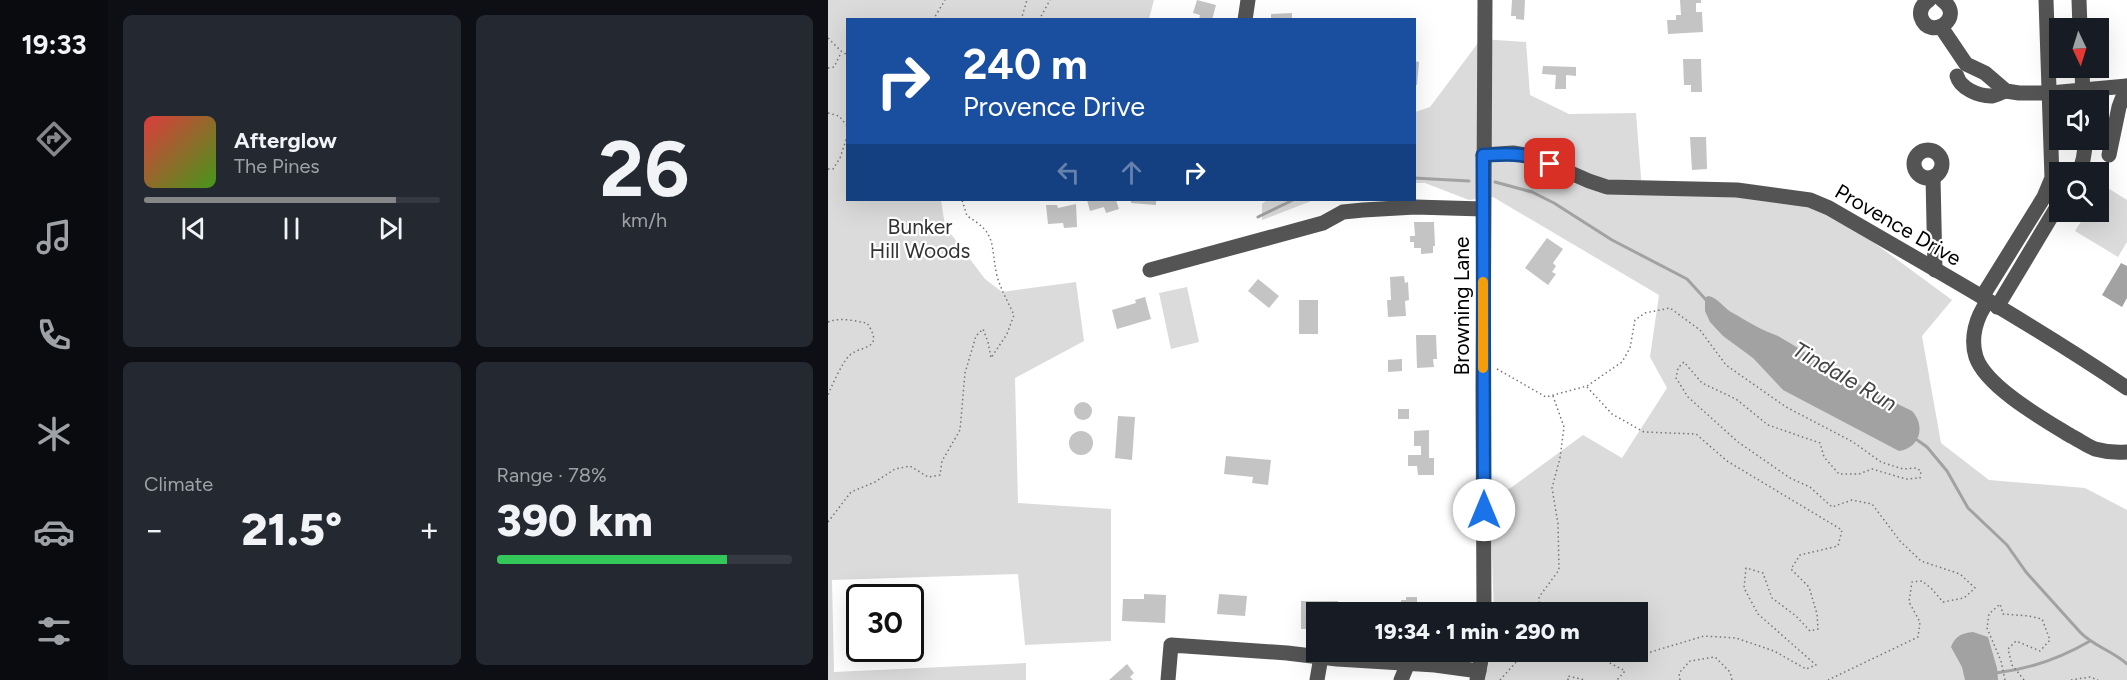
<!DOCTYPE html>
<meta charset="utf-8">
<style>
:root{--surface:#171b24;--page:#242831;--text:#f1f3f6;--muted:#9ea1a6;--line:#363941;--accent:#858687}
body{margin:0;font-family:Figtree,sans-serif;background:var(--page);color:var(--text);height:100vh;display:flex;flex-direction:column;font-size:22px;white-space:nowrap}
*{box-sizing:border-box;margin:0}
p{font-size:20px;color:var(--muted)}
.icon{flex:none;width:33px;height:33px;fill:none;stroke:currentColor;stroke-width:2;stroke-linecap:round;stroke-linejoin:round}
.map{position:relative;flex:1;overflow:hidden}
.panel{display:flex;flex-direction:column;gap:15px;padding:15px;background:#0d0f14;width:720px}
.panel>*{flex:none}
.banner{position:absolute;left:18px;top:18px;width:570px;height:183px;border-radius:0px;box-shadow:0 6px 24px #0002;background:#1a4fa0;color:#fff;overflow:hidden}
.needle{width:39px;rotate:176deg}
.controls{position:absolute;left:1221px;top:18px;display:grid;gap:12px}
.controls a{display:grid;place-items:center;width:60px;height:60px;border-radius:0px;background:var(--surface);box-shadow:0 6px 24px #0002;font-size:30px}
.speed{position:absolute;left:18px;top:584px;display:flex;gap:12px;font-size:30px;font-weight:700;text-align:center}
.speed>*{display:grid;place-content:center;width:78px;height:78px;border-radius:50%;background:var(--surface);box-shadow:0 6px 24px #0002;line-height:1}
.speed .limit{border:3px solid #111;border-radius:9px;background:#fff;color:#111}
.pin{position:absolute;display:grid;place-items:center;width:51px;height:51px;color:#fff;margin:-26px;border-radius:12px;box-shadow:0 3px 9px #0006}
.me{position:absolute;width:66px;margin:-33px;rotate:0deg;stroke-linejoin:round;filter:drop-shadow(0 0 4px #0008)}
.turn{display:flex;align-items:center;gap:21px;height:126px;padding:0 18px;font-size:27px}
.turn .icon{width:78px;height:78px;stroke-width:2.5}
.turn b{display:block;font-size:42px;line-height:51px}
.lanes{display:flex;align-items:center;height:57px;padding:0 18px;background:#0003;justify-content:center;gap:30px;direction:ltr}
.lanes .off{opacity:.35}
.big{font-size:45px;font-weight:800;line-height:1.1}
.panel .card{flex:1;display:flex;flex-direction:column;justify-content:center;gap:9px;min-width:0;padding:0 21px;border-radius:9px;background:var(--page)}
.panel .dial{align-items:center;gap:0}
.dial b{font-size:78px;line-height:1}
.song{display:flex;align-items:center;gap:18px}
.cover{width:72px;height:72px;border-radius:9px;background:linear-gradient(135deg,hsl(0 70% 55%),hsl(100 70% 35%))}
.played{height:6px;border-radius:3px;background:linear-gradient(90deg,var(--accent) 85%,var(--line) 85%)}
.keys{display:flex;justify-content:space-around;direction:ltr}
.heat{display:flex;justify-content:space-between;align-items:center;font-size:33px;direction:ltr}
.charge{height:9px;border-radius:4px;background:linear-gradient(90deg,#34c759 78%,var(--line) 0)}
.panel .tiles{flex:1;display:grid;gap:15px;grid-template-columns:repeat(2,1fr)}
.trip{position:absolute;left:478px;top:602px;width:342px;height:60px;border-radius:0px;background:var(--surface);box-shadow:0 6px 24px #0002;font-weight:800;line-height:60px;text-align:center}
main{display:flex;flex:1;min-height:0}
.tabs{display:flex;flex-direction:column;width:108px;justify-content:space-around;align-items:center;background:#090b0e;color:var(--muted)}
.tabs .icon{width:42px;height:42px}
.tabs .active{color:var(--accent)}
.tabs b{font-size:27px;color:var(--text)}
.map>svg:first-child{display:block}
</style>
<main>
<nav class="tabs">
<b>19:33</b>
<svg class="icon active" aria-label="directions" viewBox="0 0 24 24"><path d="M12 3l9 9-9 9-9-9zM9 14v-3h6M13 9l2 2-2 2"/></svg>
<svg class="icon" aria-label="music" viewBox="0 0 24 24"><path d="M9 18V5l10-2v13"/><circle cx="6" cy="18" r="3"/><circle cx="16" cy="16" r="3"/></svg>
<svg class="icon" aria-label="phone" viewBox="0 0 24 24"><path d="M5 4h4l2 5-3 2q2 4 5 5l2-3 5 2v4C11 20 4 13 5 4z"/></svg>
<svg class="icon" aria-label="climate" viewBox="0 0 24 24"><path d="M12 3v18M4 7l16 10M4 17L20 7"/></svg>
<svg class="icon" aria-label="car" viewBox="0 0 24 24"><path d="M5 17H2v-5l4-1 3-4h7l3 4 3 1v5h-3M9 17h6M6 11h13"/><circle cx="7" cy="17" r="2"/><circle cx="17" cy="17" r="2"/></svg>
<svg class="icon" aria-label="filters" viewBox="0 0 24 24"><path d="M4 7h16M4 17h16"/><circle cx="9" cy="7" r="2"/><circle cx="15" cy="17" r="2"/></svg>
</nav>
<section class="panel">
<div class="tiles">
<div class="card">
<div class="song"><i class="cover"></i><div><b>Afterglow</b><p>The Pines</p></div></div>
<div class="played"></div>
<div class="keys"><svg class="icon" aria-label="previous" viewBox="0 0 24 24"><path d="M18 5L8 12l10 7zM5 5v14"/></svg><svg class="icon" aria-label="pause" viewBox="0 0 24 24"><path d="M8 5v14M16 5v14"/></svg><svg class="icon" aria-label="next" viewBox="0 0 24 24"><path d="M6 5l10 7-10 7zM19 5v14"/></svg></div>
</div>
<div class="card dial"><b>26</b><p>km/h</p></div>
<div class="card"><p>Climate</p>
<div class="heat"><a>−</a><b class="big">21.5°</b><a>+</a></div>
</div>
<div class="card"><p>Range · 78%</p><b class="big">390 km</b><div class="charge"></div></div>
</div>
</section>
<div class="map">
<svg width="1299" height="680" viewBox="0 0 1299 680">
<rect width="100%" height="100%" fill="#fff"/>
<g fill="#dbdbdb">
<path d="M0 0H326L321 19 20 20V200H113L117 226 157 279 174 292 248 282 256 341 187 378 190 503 283 509V641L197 645 190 574 4 580 6 672 198 663V680H0Z"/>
<path d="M653 39 698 42 702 95 741 114 808 113 814 190 988 200 1124 300 1094 336 1113 443 1161 480 1257 488 1299 510V680H656L664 651H810V612H666L662 503 755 435 794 458 839 388 822 357 831 295 665 197 641 200 597 183H587V112L602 107Z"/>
<path d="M1275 185 1299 200V242L1290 257 1247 231 1259 212H1270L1271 192Z"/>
<path d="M439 200H486L434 220V204Z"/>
<path d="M359 287 371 342 343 349 331 293Z"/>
</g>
<g fill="#a2a2a2">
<path d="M1293 263 1299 266V298L1294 307 1274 295Z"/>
<path d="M880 296C889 297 895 307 903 312 919 321 933 330 950 336L1039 389 1084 411C1098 426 1092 448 1071 451L955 390 925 358 895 336 882 322 877 311V298Z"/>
<path d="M1145 632 1160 637 1169 668 1170 680H1137L1134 667 1123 647C1127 636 1134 633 1145 632Z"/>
</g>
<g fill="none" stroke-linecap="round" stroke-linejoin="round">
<g stroke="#a2a2a2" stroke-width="3">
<path d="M586 178 641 181"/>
<path d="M667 182 704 192 726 203 784 240 859 279 880 302"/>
<path d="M430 217 465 200"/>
<path d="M1085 437 1099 447 1119 471 1140 508 1179 545 1198 572 1252 632C1265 646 1285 651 1299 664"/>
<path d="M1168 673C1201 669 1233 658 1262 641"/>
</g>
</g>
<g fill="#c4c4c4">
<path d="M369 0 388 5 384 20H371L372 15 365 13Z"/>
<path d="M684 0H697L696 20 688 19V16H683Z"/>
<path d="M852 0H873V3H868V12H874L875 32 840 34 839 20H848V15H853Z"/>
<path d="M464 13V20H443V14Z"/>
<path d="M855 59H873L874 92H863V85H856Z"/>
<path d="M586 61 591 62 589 85H586Z"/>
<path d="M715 66 748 67V76L738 75V89H727L728 75 714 74Z"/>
<path d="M862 137H878L879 169 864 170Z"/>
<path d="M259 200H288L291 209 278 213 276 207 262 211Z"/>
<path d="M303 200H328V205L303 203Z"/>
<path d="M248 204 249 227 236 228 235 223 220 224 218 205H229L230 208Z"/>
<path d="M586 222H606L607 246H605V253L593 254V248H586V242H582V236H587Z"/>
<path d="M719 238 735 249 725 263 728 266 724 272 728 274 720 285 697 268Z"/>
<path d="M576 276 577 283 580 282 581 300 577 301 578 316 560 317 559 300H563L562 277Z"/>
<path d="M430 279 451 296 441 308 420 291Z"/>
<path d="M317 297 323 319 289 329 284 310 308 303 307 300Z"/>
<rect x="471" y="300" width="19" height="34"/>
<path d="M588 335H608L609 359H605L606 367 589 368Z"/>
<path d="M574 359V371L560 372V360Z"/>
<circle cx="255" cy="411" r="9"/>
<rect x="570" y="409" width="11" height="10"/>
<path d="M290 416 307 417 304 460 287 458Z"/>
<path d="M601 430V458H606V475H590L589 466H580V455H593V446H586V431Z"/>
<circle cx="253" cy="443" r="12"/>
<path d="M398 456 443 460 440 485 424 483 425 477 396 474Z"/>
<path d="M316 594 338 595 337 623 294 621 295 599H316Z"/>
<path d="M391 594 419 596 417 616 389 614Z"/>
<path d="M578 597H589V612H567V607H573V600H578Z"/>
<path d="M473 601H510V612H489L487 629H473Z"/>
<path d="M299 664 306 673 302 677 305 680H281Z"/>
</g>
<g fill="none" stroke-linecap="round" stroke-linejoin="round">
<g stroke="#767676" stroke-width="1.5" stroke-dasharray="1.5 3" stroke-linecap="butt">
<path d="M105 20 117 0"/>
<path d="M193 20 199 0"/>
<path d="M211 20 222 0"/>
<path d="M0 38 14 52 20 55"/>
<path d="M0 68 6 67 13 53"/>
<path d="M0 113 11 116 20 127"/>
<path d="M0 169H5L12 158 20 134"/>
<path d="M0 322C12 317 27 321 39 323 58 351 31 345 21 356 14 363 4 385 0 395"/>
<path d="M669 369 718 397 759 386 794 362 802 348 807 320 817 313 842 308 872 330 898 365 958 407 1025 442 1053 462 1075 469 1088 468 1093 471 1092 478 1078 479 1044 469 1031 474H1011L996 457 992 443 940 425 908 399 874 383 856 362 850 368 848 378 860 397 910 442 962 478 982 487 1004 507 1024 500 1044 504 1072 541 1093 561 1132 574 1147 588 1136 598 1115 602 1104 589 1094 581 1084 582 1081 602 1092 622 1090 637 1000 680"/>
<path d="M759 387 784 414 816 432 868 434 899 461 1014 530 1010 546 972 555 963 569 981 587 989 614 990 629 982 631 968 616 944 598 935 573 918 568 916 588 930 614 988 665 978 669 946 651 908 638 876 636 816 654 785 655 780 662 797 671 789 680"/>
<path d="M0 522 23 492 47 482 67 469 82 466 100 477 112 475 114 461 132 430 137 373 148 336 155 329 160 342 163 358 179 334 186 315C180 302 173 290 169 276 162 245 170 234 139 216L134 200"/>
<path d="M712 612 711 597 731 570 730 524 724 488 732 458 736 427 725 396"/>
<path d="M672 680 698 651"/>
<path d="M740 680V676L757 680"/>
<path d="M852 680 851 673 862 661 887 657 902 672 904 680"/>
<path d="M1177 680 1173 661 1159 628 1161 614 1172 604 1175 614 1201 616 1214 619 1222 640 1212 651 1188 641 1180 649 1184 665 1196 680"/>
<path d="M1243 680 1262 677 1270 680"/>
</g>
<g stroke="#545454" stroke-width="15">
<path d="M1101 0C1095 4 1091 9 1093 17 1101 42 1139 18 1114 0"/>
<path d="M1251 0 1252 28"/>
<path d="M417 20 420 0"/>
<path d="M1113 27 1138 64 1157 73 1178 91 1191 93H1222L1299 86"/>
<path d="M1254 68 1255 100"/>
<path d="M1129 76C1132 88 1150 96 1163 96 1167 96 1173 92 1178 91"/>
<circle cx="1100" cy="164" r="14"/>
<path d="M655 155 685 153 704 156 761 181 779 187 909 190 982 200 1001 208C1101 266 1203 323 1299 388"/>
<path d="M1281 155 1291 107 1299 86"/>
<path d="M1250 172C1256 163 1257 150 1257 140"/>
<path d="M1105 177 1107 270"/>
<path d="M322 270 495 223 515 212 535 210 587 207 655 209"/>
<path d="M1154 297 1216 197 1224 178 1218 0"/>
<path d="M1160 301C1148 317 1142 338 1148 357 1158 387 1217 420 1243 436 1251 440 1259 446 1267 449 1278 452 1288 453 1299 452"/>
<path d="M1169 307 1232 202"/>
<path d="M656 612 655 387 657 0"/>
<path d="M340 680 343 645 459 653 509 659 607 665 651 671"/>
<path d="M489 680 493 657"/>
<path d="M573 680 580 663"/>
<path d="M649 680 655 651"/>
</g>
</g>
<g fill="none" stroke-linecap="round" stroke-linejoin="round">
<g stroke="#114b97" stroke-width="15">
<path id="route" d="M656 510 655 155C683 154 696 152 722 164"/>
</g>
<use href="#route" stroke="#1a73e8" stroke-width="10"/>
<path stroke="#f59e0b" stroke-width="10" d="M655 282V368"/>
</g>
<g text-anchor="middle" stroke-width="4.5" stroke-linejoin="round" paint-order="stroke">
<g font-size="21" fill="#000" stroke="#fff">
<text transform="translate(1070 225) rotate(30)" y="7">Provence Drive</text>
<text transform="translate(634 306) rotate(-90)" y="7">Browning Lane</text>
</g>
<g font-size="21" fill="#323232" stroke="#fff">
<text x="92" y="234">Bunker<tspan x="92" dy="24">Hill Woods</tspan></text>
</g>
<g font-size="22" font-style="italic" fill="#434343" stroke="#fff">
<text transform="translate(1017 376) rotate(30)" y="8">Tindale Run</text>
</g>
</g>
</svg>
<div class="controls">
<a><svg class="needle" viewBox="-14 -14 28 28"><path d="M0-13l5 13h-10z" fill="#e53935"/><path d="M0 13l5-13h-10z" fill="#9ea1a6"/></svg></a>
<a><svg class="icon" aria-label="sound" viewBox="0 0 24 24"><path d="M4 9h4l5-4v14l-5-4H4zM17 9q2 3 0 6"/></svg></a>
<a><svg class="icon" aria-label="search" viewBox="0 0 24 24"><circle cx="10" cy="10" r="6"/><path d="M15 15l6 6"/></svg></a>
</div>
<div class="speed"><div class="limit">30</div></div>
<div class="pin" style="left:722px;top:164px;background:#d93025"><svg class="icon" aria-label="arrive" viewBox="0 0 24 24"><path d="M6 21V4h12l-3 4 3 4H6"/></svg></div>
<svg class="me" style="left:656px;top:510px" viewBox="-20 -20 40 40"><circle r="19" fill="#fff"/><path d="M0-13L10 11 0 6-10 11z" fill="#1a73e8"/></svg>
<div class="trip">19:34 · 1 min · 290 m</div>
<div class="banner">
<div class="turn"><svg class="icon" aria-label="right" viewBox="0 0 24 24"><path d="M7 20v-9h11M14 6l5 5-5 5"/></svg><div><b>240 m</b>Provence Drive</div></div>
<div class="lanes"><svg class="icon off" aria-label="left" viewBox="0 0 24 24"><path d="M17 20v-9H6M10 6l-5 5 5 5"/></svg><svg class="icon off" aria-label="ahead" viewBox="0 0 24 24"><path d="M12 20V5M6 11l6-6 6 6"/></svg><svg class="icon" aria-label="right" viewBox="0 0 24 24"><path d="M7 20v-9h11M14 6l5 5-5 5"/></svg></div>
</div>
</div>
</main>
